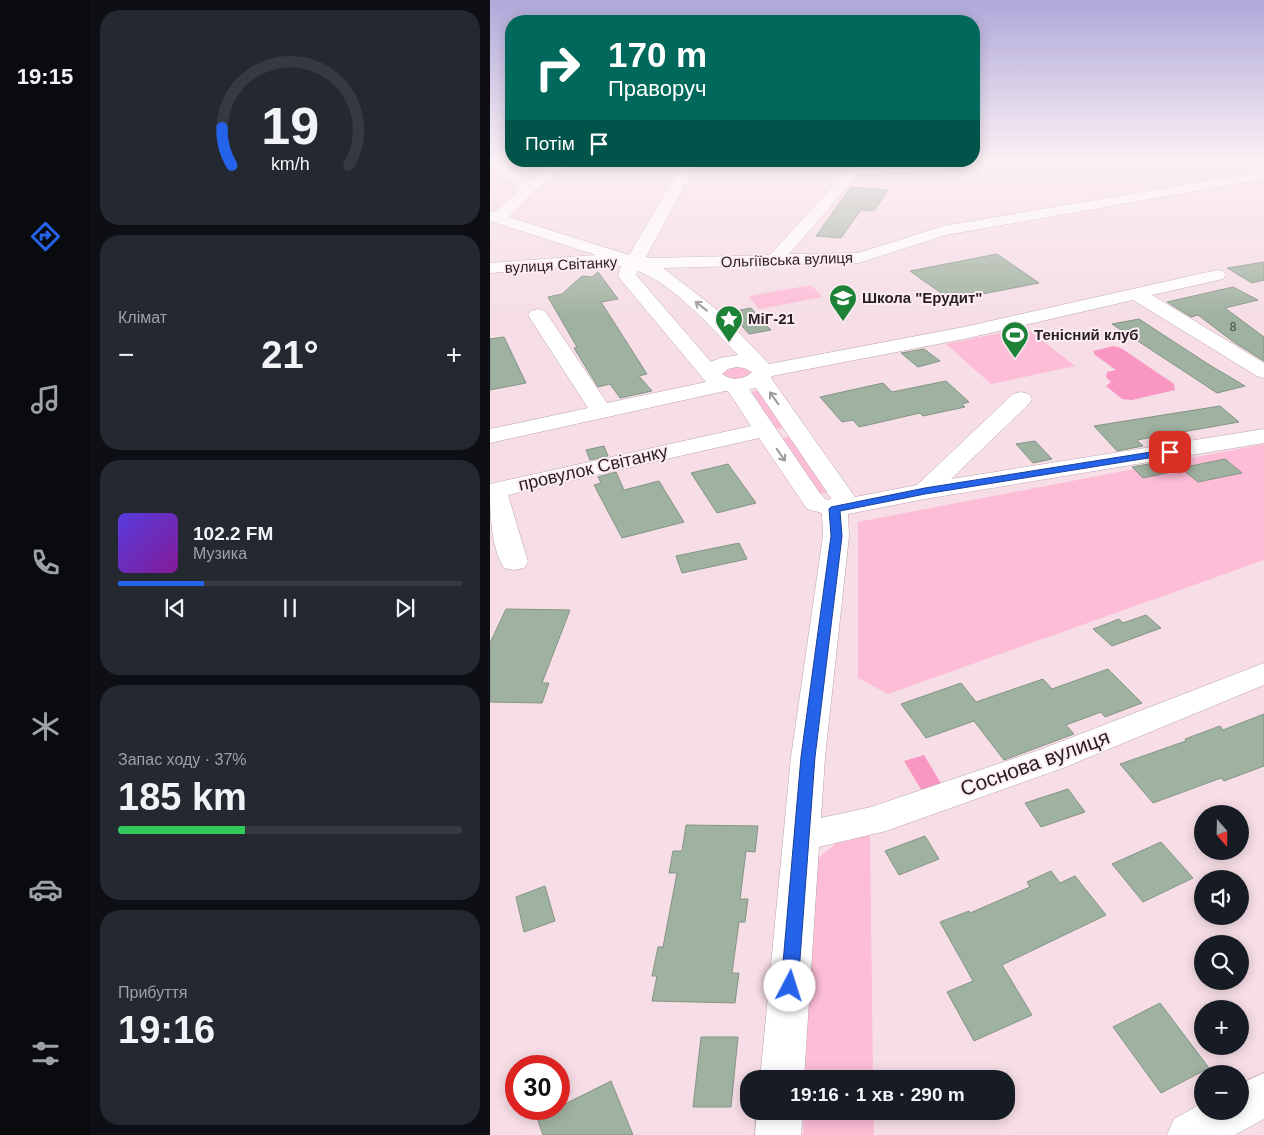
<!DOCTYPE html>
<html lang="uk">
<meta charset="utf-8">
<style>
:root{--surface:#171b24;--page:#242831;--text:#f1f3f6;--muted:#9ea1a6;--line:#363941;--accent:#2563eb}
body{margin:0;font-family:Arial,sans-serif;background:var(--page);color:var(--text);height:100vh;display:flex;flex-direction:column;font-size:19px;white-space:nowrap}
*{box-sizing:border-box;margin:0}
p{font-size:16px;color:var(--muted)}
.icon{flex:none;width:28px;height:28px;fill:none;stroke:currentColor;stroke-width:2;stroke-linecap:round;stroke-linejoin:round}
.map{position:relative;flex:1;overflow:hidden}
.panel{display:flex;flex-direction:column;gap:10px;padding:10px;background:#0d0f14;width:400px}
.panel>*{flex:none}
.guide{position:absolute;left:15px;top:15px;width:475px;height:152px;border-radius:20px;box-shadow:0 2px 12px #0003;background:#00695c;color:#fff;overflow:hidden}
.needle{width:32px;rotate:160deg}
.tools{position:absolute;left:704px;top:805px;display:grid;gap:10px}
.tools a{display:grid;place-items:center;width:55px;height:55px;border-radius:50%;background:var(--surface);box-shadow:0 2px 12px #0003;font-size:25px}
.speed{position:absolute;left:15px;top:1055px;display:flex;gap:10px;font-size:25px;font-weight:700;text-align:center}
.speed>*{display:grid;place-content:center;width:65px;height:65px;border-radius:50%;background:var(--surface);box-shadow:0 2px 12px #0003;line-height:1}
.speed .limit{border:8px solid #d22;background:#fff;color:#111}
.pin{position:absolute;display:grid;place-items:center;width:42px;height:42px;color:#fff;margin:-21px;border-radius:10px;box-shadow:0 2px 8px #0006}
.me{position:absolute;width:55px;margin:-28px;rotate:5deg;stroke-linejoin:round;filter:drop-shadow(0 0 4px #0008)}
.turn{display:flex;align-items:center;gap:18px;height:105px;padding:0 20px;font-size:22px}
.turn .icon{width:65px;height:65px;stroke-width:2.5}
.turn b{display:block;font-size:35px;line-height:42px}
.then{display:flex;align-items:center;height:48px;padding:0 20px;background:#0003;gap:10px;font-size:19px}
.big{font-size:38px;font-weight:800;line-height:1.1}
.panel .tile{flex:1;display:flex;flex-direction:column;justify-content:center;gap:8px;min-width:0;padding:0 18px;border-radius:20px;background:var(--page)}
.panel .dial{align-items:center;gap:0}
.dial svg{height:130px;overflow:visible;fill:none;stroke:var(--line);stroke-width:7;stroke-linecap:round;text-anchor:middle}
.dial text{fill:var(--text);stroke:none}
.song{display:flex;align-items:center;gap:15px}
.cover{width:60px;height:60px;border-radius:8px;background:linear-gradient(135deg,hsl(250 70% 55%),hsl(290 70% 35%))}
.played{height:5px;border-radius:2px;background:linear-gradient(90deg,var(--accent) 25%,var(--line) 25%)}
.keys{display:flex;justify-content:space-around;direction:ltr}
.heat{display:flex;justify-content:space-between;align-items:center;font-size:28px;direction:ltr}
.charge{height:8px;border-radius:4px;background:linear-gradient(90deg,#34c759 37%,var(--line) 0)}
.trip{position:absolute;left:250px;top:1070px;width:275px;height:50px;border-radius:20px;background:var(--surface);box-shadow:0 2px 12px #0003;font-weight:800;line-height:50px;text-align:center}
main{display:flex;flex:1;min-height:0}
.dock{display:flex;flex-direction:column;width:90px;justify-content:space-around;align-items:center;background:#090b0e;color:var(--muted)}
.dock .icon{width:35px;height:35px}
.dock .active{color:var(--accent)}
.dock b{font-size:22px;color:var(--text)}
.map>svg:first-child{display:block}
</style>
<main>
<nav class="dock">
<b>19:15</b>
<svg class="icon active" aria-label="directions" viewBox="0 0 24 24"><path d="M12 3l9 9-9 9-9-9zM9 14v-3h6M13 9l2 2-2 2"/></svg>
<svg class="icon" aria-label="music" viewBox="0 0 24 24"><path d="M9 18V5l10-2v13"/><circle cx="6" cy="18" r="3"/><circle cx="16" cy="16" r="3"/></svg>
<svg class="icon" aria-label="phone" viewBox="0 0 24 24"><path d="M5 4h4l2 5-3 2q2 4 5 5l2-3 5 2v4C11 20 4 13 5 4z"/></svg>
<svg class="icon" aria-label="climate" viewBox="0 0 24 24"><path d="M12 3v18M4 7l16 10M4 17L20 7"/></svg>
<svg class="icon" aria-label="car" viewBox="0 0 24 24"><path d="M5 17H2v-5l4-1 3-4h7l3 4 3 1v5h-3M9 17h6M6 11h13"/><circle cx="7" cy="17" r="2"/><circle cx="17" cy="17" r="2"/></svg>
<svg class="icon" aria-label="filters" viewBox="0 0 24 24"><path d="M4 7h16M4 17h16"/><circle cx="9" cy="7" r="2"/><circle cx="15" cy="17" r="2"/></svg>
</nav>
<section class="panel">
<div class="tile dial"><svg viewBox="0 0 100 80">
<path d="M14 69A42 42 0 1 1 86 69"/>
<path d="M14 69A42 42 0 0 1 8 46" stroke="#2563eb"/>
<text x="50" y="56" font-size="32" font-weight="700">19</text>
<text x="50" y="72" font-size="11">km/h</text>
</svg></div>
<div class="tile"><p>Клімат</p>
<div class="heat"><a>−</a><b class="big">21°</b><a>+</a></div>
</div>
<div class="tile">
<div class="song"><i class="cover"></i><div><b>102.2 FM</b><p>Музика</p></div></div>
<div class="played"></div>
<div class="keys"><svg class="icon" aria-label="previous" viewBox="0 0 24 24"><path d="M18 5L8 12l10 7zM5 5v14"/></svg><svg class="icon" aria-label="pause" viewBox="0 0 24 24"><path d="M8 5v14M16 5v14"/></svg><svg class="icon" aria-label="next" viewBox="0 0 24 24"><path d="M6 5l10 7-10 7zM19 5v14"/></svg></div>
</div>
<div class="tile"><p>Запас ходу · 37%</p><b class="big">185 km</b><div class="charge"></div></div>
<div class="tile"><p>Прибуття</p><b class="big">19:16</b></div>
</section>
<div class="map">
<svg width="774" height="1135" viewBox="0 0 774 1135">
<rect width="100%" height="100%" fill="#f6dde6"/>
<g fill="#fdbdd7">
<path d="M321 285 333 297 269 309 258 296Z"/>
<path d="M536 328 585 366 501 384 456 344Z"/>
<path d="M249 366 264 372 259 377 241 379 233 376 234 370Z"/>
<path d="M266 390 270 391 295 428 285 429 259 393Z"/>
<path d="M296 437 302 438 340 492 323 495 290 439Z"/>
<path d="M774 444V560L398 694 368 678V522Z"/>
<path d="M380 832 383 1079H315L325 861 350 840Z"/>
<path d="M314 1111H384V1135H313Z"/>
</g>
<g fill="#f997c2">
<path d="M623 346 631 348 684 384 685 390 642 400 632 399 616 386 621 382 616 377 617 372 626 370 605 355 603 351Z"/>
<path d="M434 755 452 785 432 791 414 761Z"/>
</g>
<g fill="#9fb1a0" stroke="#849585">
<path d="M361 187 398 190 384 211 371 210 351 238 326 236Z"/>
<path d="M507 254 549 283 461 300 420 271Z"/>
<path d="M774 262V280L762 283 737 268Z"/>
<path d="M108 272 128 299 111 302 157 374 149 376 162 391 130 398 120 384 108 387 84 348 87 347 58 297 72 294 92 276 102 277Z"/>
<path d="M743 287 768 300 735 308 774 337V361L745 343 708 315 701 317 677 302Z"/>
<path d="M261 308 276 325 281 330 259 334 240 312Z"/>
<path d="M649 319 718 364 755 386 727 393 622 324Z"/>
<path d="M14 337 36 383 0 390V339Z"/>
<path d="M434 349 450 361 428 367 411 353Z"/>
<path d="M456 381 479 402 472 404 475 407 433 416 430 413 369 427 363 420 352 422 330 397 393 383 402 392Z"/>
<path d="M730 406 749 422 647 440 653 446 627 451 604 426Z"/>
<path d="M545 441 562 459 543 463 526 444Z"/>
<path d="M114 446 118 456 100 460 96 450Z"/>
<path d="M735 459 752 473 708 482 691 468Z"/>
<path d="M670 462 681 472 653 478 642 467Z"/>
<path d="M238 464 266 503 227 513 201 473Z"/>
<path d="M126 472 134 490 169 481 194 522 132 538 104 485 111 483 108 477Z"/>
<path d="M249 543 257 559 192 573 186 556Z"/>
<path d="M16 609 80 610 52 683H59L52 703 0 702V643Z"/>
<path d="M656 615 671 628 622 646 603 629 629 619 633 623Z"/>
<path d="M618 669 652 703 615 717 611 712 576 725 584 734 514 760 484 721 436 738 411 704 471 683 486 702 553 679 562 689Z"/>
<path d="M774 714V766L734 781 731 778 663 803 630 764 696 741 695 739 730 726 733 730Z"/>
<path d="M578 789 595 812 551 827 535 803Z"/>
<path d="M196 825 268 826 265 852 256 851 250 899H258L255 922H249L242 973H249L245 1003 162 1001 167 976H162L168 947H173L187 873H179L183 851H192Z"/>
<path d="M435 836 449 859 409 875 395 851Z"/>
<path d="M671 842 703 878 653 902 622 864Z"/>
<path d="M561 871 570 883 585 876 616 915 512 965 542 1015 484 1041 457 992 483 981 450 922 479 911 480 913 540 887 537 882Z"/>
<path d="M55 886 65 921 34 932 26 897Z"/>
<path d="M670 1003 719 1068 671 1093 623 1027Z"/>
<path d="M211 1037H248L241 1107H203Z"/>
<path d="M121 1081 143 1135H53L47 1118Z"/>
</g>
<g fill="none" stroke-linecap="round" stroke-linejoin="round">
<g stroke="#bba3ac" stroke-width="1">
<g id="minor">
<path d="M1 160H15L13 164 16 167 39 181 67 161H84L44 191 19 217 139 255 194 161H208L156 257 164 258 280 255 359 168 364 167 484 160H557L555 163 550 164 368 175 299 254 368 253 453 226 774 171V179L456 235 369 263 173 268 226 309 279 364 474 327 727 270 733 271 736 275 733 279 662 295 774 363V378L767 376 643 300 474 339 282 376 281 378 365 497 427 485 523 394 531 392 539 394 542 399 539 404 461 479 774 429V443L435 499 358 514 359 536 335 757 331 818 381 807 549 750 774 663V685L573 768 396 831 329 847 314 1079H270L301 757 333 536 332 513 317 509 269 438 18 495 38 562 34 568 24 570 14 568C0 546 0 510 0 484L261 426 238 391H235L0 443V429L98 408 38 315 41 311 48 309 55 311 117 403 216 382 131 280 128 276 131 266 112 265 0 273V263L106 255 0 221V211L5 212 30 189 6 173 0 166ZM148 271C184 285 221 327 248 355L230 358 221 362 146 275ZM246 367 254 368 262 372C254 380 241 381 232 374L238 369ZM266 388 341 498 339 500 335 499 329 492 259 389Z"/>
<path d="M774 1073V1119L745 1135H677L684 1119 712 1103V1111H750V1084Z"/>
<path d="M267 1111H313L311 1135H265Z"/>
</g>
</g>
<use href="#minor" fill="#fff" fill-rule="evenodd"/>
</g>
<defs><path id="oneway-shaft" d="M-6 0H5M1.5-3L5.5 0L1.5 3" fill="none" stroke-width="1.6" stroke-linecap="round" stroke-linejoin="round" transform="scale(1.25)"/></defs>
<g stroke="#9e9a9c">
<use href="#oneway-shaft" transform="translate(211 306) rotate(-142)"/>
<use href="#oneway-shaft" transform="translate(284 398) rotate(-125)"/>
<use href="#oneway-shaft" transform="translate(291 455) rotate(55)"/>
</g>
<linearGradient id="sky" x2="0" y2="1"><stop stop-color="#afa8d9"/><stop offset="0.5" stop-color="#fbf0f4"/><stop offset="1" stop-color="#fbf0f4" stop-opacity="0"/></linearGradient>
<rect width="774" height="319" fill="url(#sky)"/>
<path fill="#2563eb" stroke="#184099" d="M680 449 685 452 683 454 435 494 350 511 352 536 325 757 308 986 306 991 300 994 293 991 291 986 311 757 341 536 339 509 341 507 435 488Z"/>
<defs>
<g id="school-pin" transform="scale(1.4375)"><path d="M0 17L-7.5 6A9.5 9.5 0 1 1 7.5 6Z" fill="#1d8236" stroke="#fdedf3"/><path d="M0-5L7-2L0 1L-7-2ZM-4 1L0 2.5L4 1V4Q0 6-4 4Z" fill="#fff"/></g>
<g id="sight-pin" transform="scale(1.4375)"><path d="M0 17L-7.5 6A9.5 9.5 0 1 1 7.5 6Z" fill="#1d8236" stroke="#fdedf3"/><path d="M0-6L1.8-2.2L6-1.7L2.9 1.2L3.7 5.4L0 3.3L-3.7 5.4L-2.9 1.2L-6-1.7L-1.8-2.2Z" fill="#fff"/></g>
<g id="stadium-pin" transform="scale(1.4375)"><path d="M0 17L-7.5 6A9.5 9.5 0 1 1 7.5 6Z" fill="#1d8236" stroke="#fdedf3"/><path d="M0-5a6.5 5 0 1 0 0 10a6.5 5 0 1 0 0-10ZM-3.5-1.8h7v3.6h-7Z" fill="#fff"/></g>
</defs>
<g fill-rule="evenodd">
<use href="#school-pin" x="353" y="298"/>
<use href="#sight-pin" x="239" y="319"/>
<use href="#stadium-pin" x="525" y="335"/>
</g>
<g text-anchor="middle" stroke-width="4" stroke-linejoin="round" paint-order="stroke">
<g font-size="12" fill="#464442">
<text x="743" y="331">8</text>
</g>
<g font-size="15" fill="#281f23" stroke="#fdedf3">
<text transform="translate(297 260) rotate(-2)" y="5">Ольгіївська вулиця</text>
<text transform="translate(71 265) rotate(-3)" y="5">вулиця Світанку</text>
</g>
<g font-size="15" font-weight="bold" fill="#281f23" stroke="#fdedf3" text-anchor="start">
<text x="372" y="303">Школа "Ерудит"</text>
<text x="258" y="324">МіГ-21</text>
<text x="544" y="340">Тенісний клуб</text>
</g>
<g font-size="18" fill="#281f23" stroke="#fdedf3">
<text transform="translate(103 468) rotate(-13)" y="6">провулок Світанку</text>
</g>
<g font-size="21" fill="#281f23" stroke="#fdedf3">
<text transform="translate(545 763) rotate(-20)" y="7">Соснова вулиця</text>
</g>
</g>
</svg>
<div class="tools">
<a><svg class="needle" viewBox="-14 -14 28 28"><path d="M0-13l5 13h-10z" fill="#e53935"/><path d="M0 13l5-13h-10z" fill="#9ea1a6"/></svg></a>
<a><svg class="icon" aria-label="sound" viewBox="0 0 24 24"><path d="M4 9h4l5-4v14l-5-4H4zM17 9q2 3 0 6"/></svg></a>
<a><svg class="icon" aria-label="search" viewBox="0 0 24 24"><circle cx="10" cy="10" r="6"/><path d="M15 15l6 6"/></svg></a>
<a>+</a>
<a>−</a>
</div>
<div class="speed"><div class="limit">30</div></div>
<div class="pin" style="left:680px;top:452px;background:#d93025"><svg class="icon" aria-label="arrive" viewBox="0 0 24 24"><path d="M6 21V4h12l-3 4 3 4H6"/></svg></div>
<svg class="me" style="left:300px;top:986px" viewBox="-20 -20 40 40"><circle r="19" fill="#fff"/><path d="M0-13L10 11 0 6-10 11z" fill="#2563eb"/></svg>
<div class="trip">19:16 · 1 хв · 290 m</div>
<div class="guide">
<div class="turn"><svg class="icon" aria-label="right" viewBox="0 0 24 24"><path d="M7 20v-9h11M14 6l5 5-5 5"/></svg><div><b>170 m</b>Праворуч</div></div>
<div class="then">Потім<svg class="icon" aria-label="arrive" viewBox="0 0 24 24"><path d="M6 21V4h12l-3 4 3 4H6"/></svg></div>
</div>
</div>
</main>
